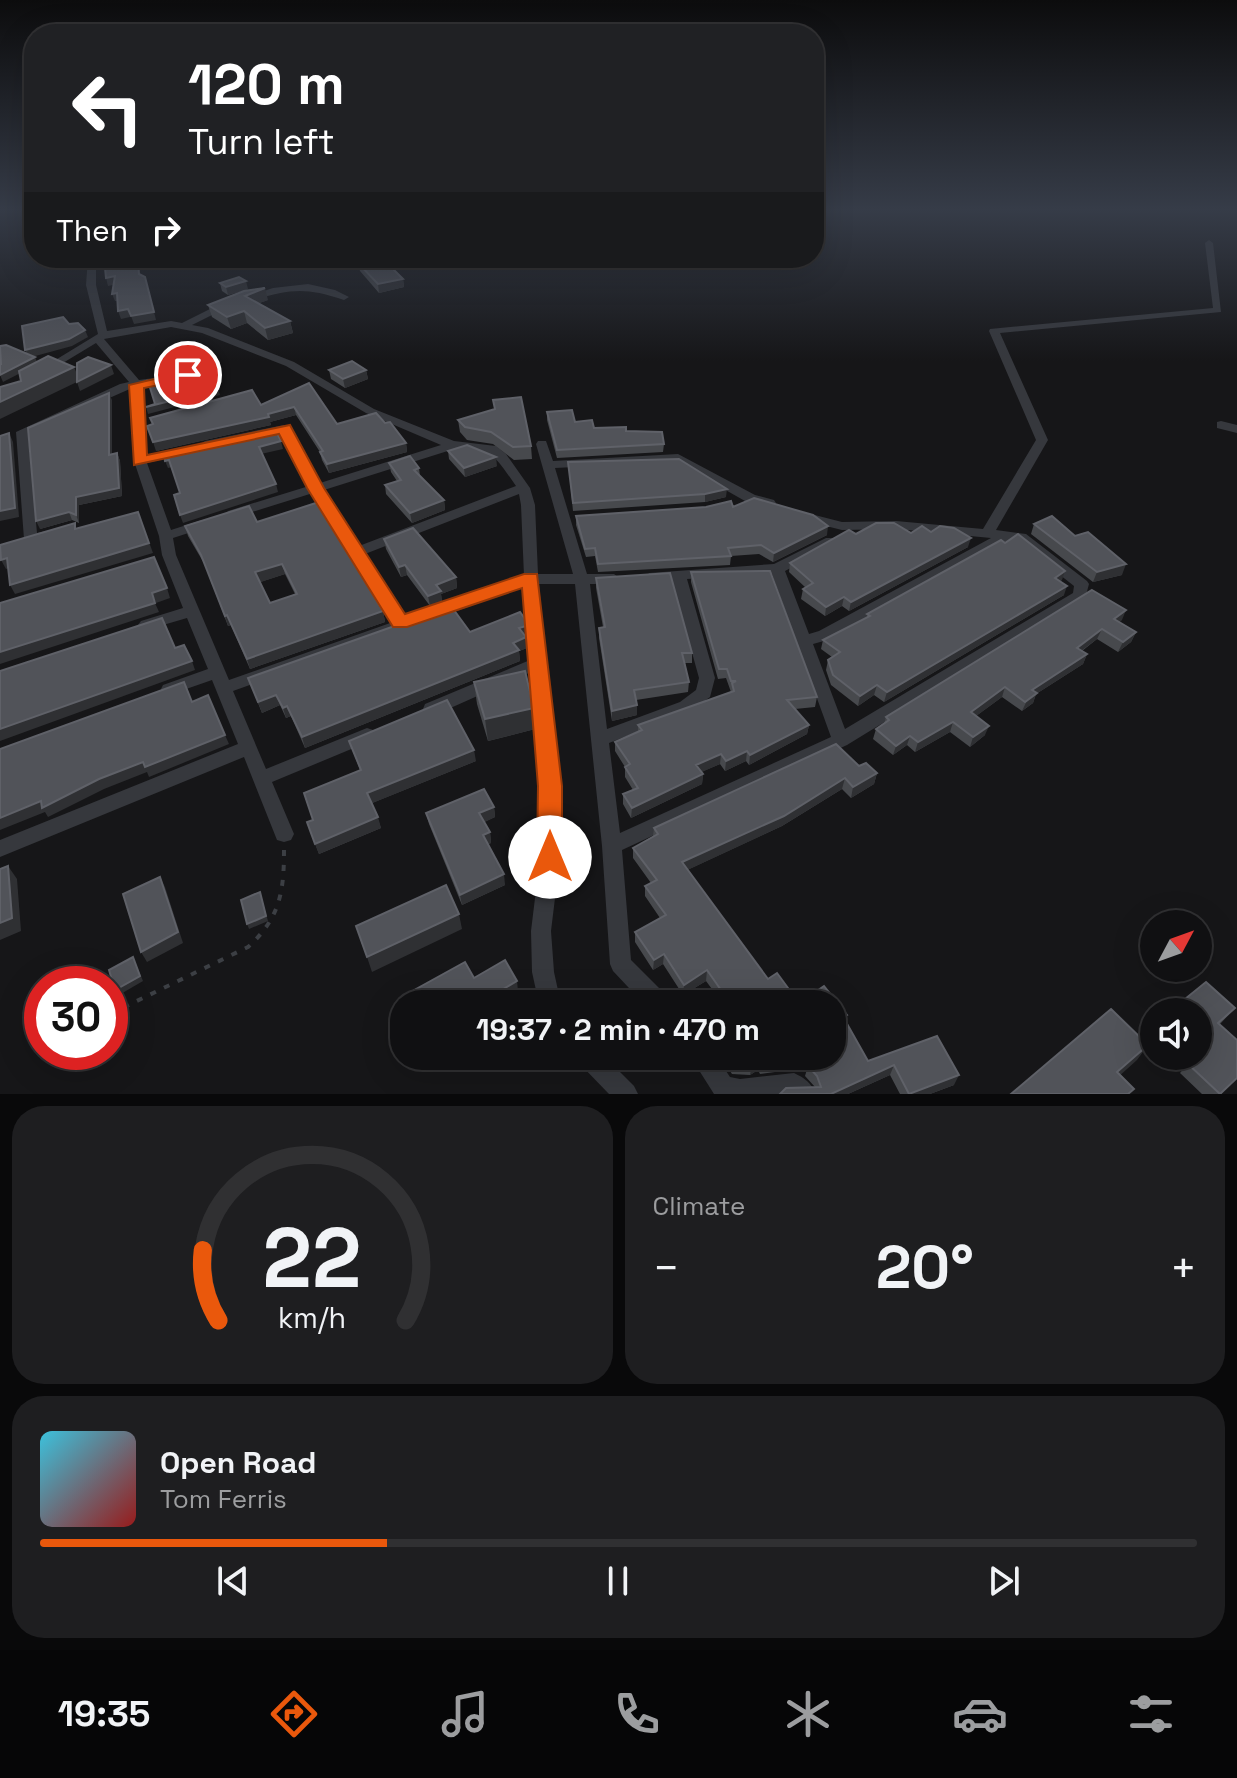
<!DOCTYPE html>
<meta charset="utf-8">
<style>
:root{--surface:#101012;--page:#1e1e20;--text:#f1f3f6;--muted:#9c9d9f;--line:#303032;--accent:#ea580c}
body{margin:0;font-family:"Space Grotesk",sans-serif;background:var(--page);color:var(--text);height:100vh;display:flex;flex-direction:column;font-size:30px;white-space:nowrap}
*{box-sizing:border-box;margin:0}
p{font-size:26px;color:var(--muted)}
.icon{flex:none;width:44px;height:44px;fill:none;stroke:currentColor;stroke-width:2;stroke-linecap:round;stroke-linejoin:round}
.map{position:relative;height:1094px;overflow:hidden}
.side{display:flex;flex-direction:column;gap:12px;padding:12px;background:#09090a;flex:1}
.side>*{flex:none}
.hud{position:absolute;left:24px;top:24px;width:800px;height:244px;border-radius:32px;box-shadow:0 8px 32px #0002,0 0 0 2px var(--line);background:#202124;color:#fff;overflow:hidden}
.needle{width:52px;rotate:49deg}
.fabs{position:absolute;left:1140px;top:910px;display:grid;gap:16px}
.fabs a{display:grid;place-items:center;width:72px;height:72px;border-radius:50%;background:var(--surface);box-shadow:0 8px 32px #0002,0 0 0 2px var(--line);font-size:40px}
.speed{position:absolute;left:24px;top:966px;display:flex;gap:16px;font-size:40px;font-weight:700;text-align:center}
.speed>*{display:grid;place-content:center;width:104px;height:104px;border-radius:50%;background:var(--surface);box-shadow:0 8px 32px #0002,0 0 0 2px var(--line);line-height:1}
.speed .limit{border:12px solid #d22;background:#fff;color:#111}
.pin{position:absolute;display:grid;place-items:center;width:68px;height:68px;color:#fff;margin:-34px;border:4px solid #fff;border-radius:50%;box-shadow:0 2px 8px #0007}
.me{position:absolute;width:88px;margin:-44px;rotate:0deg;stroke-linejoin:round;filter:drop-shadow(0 0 6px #0008)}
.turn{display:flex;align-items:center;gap:28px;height:168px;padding:0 32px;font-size:36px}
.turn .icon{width:104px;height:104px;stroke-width:2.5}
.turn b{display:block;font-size:56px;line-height:68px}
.then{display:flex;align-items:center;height:76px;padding:0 32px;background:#0003;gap:16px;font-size:30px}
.big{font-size:60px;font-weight:800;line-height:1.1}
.side .tile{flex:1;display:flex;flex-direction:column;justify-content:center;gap:12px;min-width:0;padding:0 28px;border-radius:32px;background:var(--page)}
.side .dial{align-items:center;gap:0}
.dial svg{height:208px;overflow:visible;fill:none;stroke:var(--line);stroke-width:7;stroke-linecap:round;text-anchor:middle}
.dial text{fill:var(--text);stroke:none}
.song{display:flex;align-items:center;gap:24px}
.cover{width:96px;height:96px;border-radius:12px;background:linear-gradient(135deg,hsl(190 70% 55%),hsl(0 70% 35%))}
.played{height:8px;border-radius:4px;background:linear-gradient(90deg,var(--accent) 30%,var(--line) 30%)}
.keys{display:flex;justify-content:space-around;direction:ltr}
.heat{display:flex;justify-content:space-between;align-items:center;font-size:44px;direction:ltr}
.side .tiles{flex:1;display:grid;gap:12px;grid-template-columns:1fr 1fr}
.tile:last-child{grid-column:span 2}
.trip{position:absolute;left:390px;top:990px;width:456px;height:80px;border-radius:32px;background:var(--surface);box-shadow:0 8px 32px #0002,0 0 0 2px var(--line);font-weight:800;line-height:80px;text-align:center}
.menu{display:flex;height:128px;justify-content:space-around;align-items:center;background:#060607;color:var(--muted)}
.menu .icon{width:56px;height:56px}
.menu .selected{color:var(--accent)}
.menu b{font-size:36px;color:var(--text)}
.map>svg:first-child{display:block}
</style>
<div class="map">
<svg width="1237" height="1094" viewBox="0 0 1237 1094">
<rect width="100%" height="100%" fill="#161618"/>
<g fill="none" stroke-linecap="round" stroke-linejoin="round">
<path stroke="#3c3f44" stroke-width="4" stroke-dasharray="6 9" stroke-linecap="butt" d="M110 1014 248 947C280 918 284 892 284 850"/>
<g fill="#36383d" fill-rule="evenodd">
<path d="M1209 240 1213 243 1221 312 1000 333 1048 440 996 530 1026 534 1087 581 1089 584 1085 599 847 745 622 850 631 960 667 996 670 1004H644L613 971 610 964 602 846 575 584H539L559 786 560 857 551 931 554 972 561 1004H539L532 972 531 931 540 857 541 786 531 672 437 714 431 715 425 714 423 709 425 704 530 660 524 587 233 691 266 769 367 728 373 730 376 735 373 740 272 782 294 834 291 840 284 842 277 840 244 757 0 857V840L238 744 212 680 169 695 163 693 161 689 163 685 208 669 187 618 146 630 141 629 138 625 141 621 183 608 162 555 159 536 134 461 132 388 28 434 37 533 46 531 53 535 51 538 31 543 24 539 16 432 120 384 129 382 96 343 48 372H40L39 370 98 334 86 285 88 258H96V285L107 331 171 321 182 323 222 303H228V307L192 325 208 328 294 362 374 409 454 441 496 446 506 454 530 488 535 505 538 574H573L536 444 538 441H546L553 461 678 454 755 495 774 500 776 503 769 507 745 501 676 462 555 468 587 574H614L621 579 614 584H590L607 729 680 702 696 690 699 678 672 580 649 579 647 576 649 573 774 564 826 538H836L838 541 836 544 785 571 809 634 819 631 991 538 896 529 842 530 798 519 796 516 803 512 842 522 896 521 983 529 1036 440 989 331 990 329 1213 308 1205 243ZM171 327 202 333 286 366 366 413 441 445 320 483 288 426 284 425 205 441 199 445 205 449 280 433 309 486 228 511 226 514 233 518 313 493 393 622 229 680 176 555 173 538 207 527 209 524 202 520 171 530 147 463 185 454 187 451 181 447 146 456 143 386 176 381 181 378 176 375 139 380 104 339ZM454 449C496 453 492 452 516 486L359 546 324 490ZM519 494 521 505 524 576 405 618 365 554ZM1009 540 1017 541 1074 586 1073 593 845 729 813 644 831 639ZM772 574 831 737 620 833 609 743 692 710 710 697 715 678 687 579Z"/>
<path d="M308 284 335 290 349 297 344 300C302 286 290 290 248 301L243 298 273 288Z"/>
<path d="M1221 421 1237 425V433L1217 428V422Z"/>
<path d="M576 1056H604L634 1086 638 1094H609L580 1064Z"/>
<path d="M690 1056H716L730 1077 740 1079 794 1073C805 1078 811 1083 816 1094H714Z"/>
</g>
</g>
<g fill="#47494d" fill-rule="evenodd">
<path d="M34 221V232L30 229 27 222Z"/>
<path d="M358 263 403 279 404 287 379 293 360 271Z"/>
<path d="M220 283 248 289 228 295 222 291Z"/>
<path d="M268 300 259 303 290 321 293 333 268 340 247 323 231 329 212 317 208 305Z"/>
<path d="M329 370H366L368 379 345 388 331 379Z"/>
<path d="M309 383 337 424 406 443 407 452 329 473 322 460 320 452 296 415 270 422 271 425 156 451Z"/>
<path d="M112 400V454L117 453 120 461 122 496 79 505V523L72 520 40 529Z"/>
<path d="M547 412 594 428 626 431 664 444 663 452 557 458 547 420Z"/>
<path d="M458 420 531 446 532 459 514 460 493 444 467 440 460 432Z"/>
<path d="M448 451 497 466 465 477 449 459Z"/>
<path d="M389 463 419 468 420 476 444 500 445 510 412 523 386 494 385 485 397 481 391 472Z"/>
<path d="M569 470 726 497 705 502 573 511Z"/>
<path d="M733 507 827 535 773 562 759 554 731 556 730 565 598 572 595 556 586 557 576 525V516Z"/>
<path d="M257 522 383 611 385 622 250 669 231 625 228 626 205 565 188 536 185 526ZM285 574 295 594 270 603 260 582Z"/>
<path d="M1034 524 1122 575 1093 582 1031 534Z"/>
<path d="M931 532 968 547 849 611 842 606 825 616 801 599 803 589 806 588 789 572 790 563 856 534Z"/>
<path d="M384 539 456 577 457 588 441 594 442 602 430 606 407 575 401 577 386 549Z"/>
<path d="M691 572 817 697 815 707 795 709 809 725 807 734 749 765 746 761 725 771 720 764 701 772 703 774 702 784 631 818 623 804V794L633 790 625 777V767L615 751V742L638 732V725L731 692 726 678 718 679 691 582Z"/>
<path d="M596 578 692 653V663H685L689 682 688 692 636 700 637 715 612 721 599 638V628L603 627 596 588Z"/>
<path d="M1062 580 1060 581 1064 595 884 702 874 695 858 706 831 685 826 670 828 660 832 657 821 649 823 640 867 618V614Z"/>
<path d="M1122 620 1119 622 1136 632 1131 642 1118 652 1097 639 1082 651 1087 654 1083 664 1036 694 1033 703 1022 711 1002 697 976 716 985 735 970 747 950 732 915 752 907 745 893 755 873 739 876 729 884 724 886 717Z"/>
<path d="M470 632 526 636 527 648 519 651 520 661 305 748 291 716 286 718 280 705 262 713 248 678Z"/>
<path d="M474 682 535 729 488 741 477 704Z"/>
<path d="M349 741 476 761 372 803 381 828 319 854 307 822 313 820 360 770Z"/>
<path d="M836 744 859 766 866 763 877 773 874 784 851 798 842 789 782 826 687 870 768 979 777 973 799 1003 824 986 847 1015 844 1024 832 1033V1004H723L706 981 683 995 663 964 653 970 635 942V932L660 918 645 896V886L651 883 633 858V848L653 836 654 828Z"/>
<path d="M494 807 495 817 484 822 490 832 491 843 488 844 505 885 462 905 429 824 426 813Z"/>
<path d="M1206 982 1235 1008 1220 1024 1237 1078 1221 1094H1202L1180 1073 1186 1066 1175 1056H1198Z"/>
<path d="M937 1036 954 1085 930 1094H900L890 1075 848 1094H780L815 1087 805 1076 808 1066 824 1059 821 1056H832L868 1061Z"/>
<path d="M722 1056H790L788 1063 775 1072 760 1074 758 1070 750 1075 732 1074 722 1059Z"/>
</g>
<g fill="#2f3033">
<path d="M43 258H85V261L49 265 47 260 44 261Z"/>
<path d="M98 258H104L106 262 100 263Z"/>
<path d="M115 276 117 284 108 286 106 278Z"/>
<path d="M145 277 156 320 134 324 131 316Z"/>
<path d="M403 279 404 287 379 293 378 284Z"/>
<path d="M246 281 248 289 228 295 226 287Z"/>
<path d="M265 288 268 300 248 307 245 296Z"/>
<path d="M117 293 120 301H115L112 294Z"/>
<path d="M128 309 130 317 121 319 118 311Z"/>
<path d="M244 311 247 323 231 329 227 317Z"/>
<path d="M290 321 293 333 268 340 265 328Z"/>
<path d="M85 330 88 337 72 346 28 358 25 350Z"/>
<path d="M35 357 38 364 3 382 0 375Z"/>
<path d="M111 365 114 374 80 391 77 382 79 381 0 419V402L74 367 80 381Z"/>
<path d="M366 370 368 379 345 388 343 379Z"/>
<path d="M218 389 220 395 148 414 146 407Z"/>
<path d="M109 393 112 400V463L109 455Z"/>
<path d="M294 407 296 415 270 422 271 425 156 451 153 442Z"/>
<path d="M9 433 13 442 19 517 0 521V511Z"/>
<path d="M281 441 283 449 261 454 259 447Z"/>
<path d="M406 443 407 452 329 473 327 464Z"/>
<path d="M117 453 120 461 122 496 79 505V523L76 515V497Z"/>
<path d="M496 457 497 466 465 477 464 468Z"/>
<path d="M169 460 172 467 168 468 165 461Z"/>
<path d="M276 484 278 492 183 523 180 515Z"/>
<path d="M727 489 726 497 705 502V494Z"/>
<path d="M444 500 445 510 412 523 410 513Z"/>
<path d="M69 512 72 520 40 529 36 521Z"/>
<path d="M138 512 153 553 15 594 10 585Z"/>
<path d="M828 526 827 535 773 562 774 553Z"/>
<path d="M971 538 968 547 849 611 851 602Z"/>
<path d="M7 558 12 567 6 569 1 560Z"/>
<path d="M282 564 285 574 258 583 255 572Z"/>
<path d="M1126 564 1122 575 1093 582 1097 572Z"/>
<path d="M405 565 407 575 401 577 399 567Z"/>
<path d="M1065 571 1062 580 1051 588 1055 578Z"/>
<path d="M456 577 457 588 441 594 442 602 430 606 428 596 436 585Z"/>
<path d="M1067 586 1064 595 884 702 887 692Z"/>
<path d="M167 588 170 598 156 603 152 593Z"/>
<path d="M844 597 842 606 825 616 826 607Z"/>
<path d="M155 603 159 612 0 664V652Z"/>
<path d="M1126 610 1122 620 1110 629 1114 619Z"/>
<path d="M383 611 385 622 250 669 247 659Z"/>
<path d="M227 615 231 625 228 626 225 616Z"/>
<path d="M526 626V636L520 639 519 628Z"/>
<path d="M1102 629 1097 639 1073 657 1077 648Z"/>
<path d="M1136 632 1131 642 1118 652 1123 642Z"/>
<path d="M526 637 527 648 519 651 520 661 305 748 302 737Z"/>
<path d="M1087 654 1083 664 1036 694 1033 703 1022 711 1032 690Z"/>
<path d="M192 661 195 670 0 741V729Z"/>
<path d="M877 685 874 695 858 706 860 696Z"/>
<path d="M1005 687 1002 697 968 722 971 712Z"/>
<path d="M276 695 280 705 262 713 258 702Z"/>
<path d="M637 705V715L612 721V711Z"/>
<path d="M287 706 291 716 286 718 283 708Z"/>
<path d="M534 708 535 729 488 741 485 719Z"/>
<path d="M953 722 950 732 915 752 918 742Z"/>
<path d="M809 725 807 734 749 765 750 755Z"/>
<path d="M989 726 985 735 970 747 973 737Z"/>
<path d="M225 735 229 744 149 777 147 772 104 789 48 817 45 812 0 830V818L143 762Z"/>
<path d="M910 736 907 745 893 755 896 746Z"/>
<path d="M474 750 476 761 370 804 367 793Z"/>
<path d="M747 751 746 761 725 771 726 761Z"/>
<path d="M721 754 720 764 695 775 696 765Z"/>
<path d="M877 773 874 784 851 798 853 787Z"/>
<path d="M703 774 702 784 631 818 632 808Z"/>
<path d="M845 778 842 789 782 826 681 873 682 862Z"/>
<path d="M494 807 495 817 481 824 479 813Z"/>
<path d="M378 817 381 828 319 854 315 844Z"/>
<path d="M490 832 491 843 485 846 483 835Z"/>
<path d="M8 866 17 879 21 931 0 940V923Z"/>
<path d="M504 874 505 885 462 905 460 895Z"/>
<path d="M160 877 165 887 183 943 147 962 141 952Z"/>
<path d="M260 892 268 921 249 929 247 924Z"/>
<path d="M459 914 462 929 372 972 367 957Z"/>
<path d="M664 954 663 964 653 970 654 960Z"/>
<path d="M133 957 143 981 119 995 115 990Z"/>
<path d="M707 970 706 981 683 995 684 985Z"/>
<path d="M517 981 518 991 495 1004H481V1002Z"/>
<path d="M847 1015 844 1024 832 1033V1025Z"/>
<path d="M1148 1045 1137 1060 1107 1087 1117 1072Z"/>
<path d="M450 1056H468L451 1066 449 1057Z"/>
<path d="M786 1056H790L788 1063 775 1072 777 1063Z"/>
<path d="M760 1060 758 1070 750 1075 752 1065Z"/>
<path d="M894 1065 890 1075 848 1094H831Z"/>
<path d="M959 1075 954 1085 930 1094H910Z"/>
</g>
<g fill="#515359" stroke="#5f6168" stroke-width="2" fill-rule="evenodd">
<path d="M104 258H138L139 274 145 277 154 312 131 316 128 309 118 311 117 293 112 294 115 276 106 278Z"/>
<path d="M374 259 380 263 386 262 403 279 378 284 358 263Z"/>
<path d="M239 277 246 281 226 287 220 283Z"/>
<path d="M265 288 245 296 290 321 265 328 244 311 227 317 208 305 244 291Z"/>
<path d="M63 317 69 324 78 323 85 330 69 339 25 350 22 326Z"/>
<path d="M6 345 35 357 0 375V364H1L0 346Z"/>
<path d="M48 356 74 367 0 402V387L21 381 19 371Z"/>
<path d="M88 357 111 365 77 382V363Z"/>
<path d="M352 361 366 370 343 379 329 370Z"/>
<path d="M196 368 203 381 213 379 218 389 146 407 155 404 148 381 162 385 158 379 186 374Z"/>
<path d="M309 383 337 424 376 413 385 423 390 422 406 443 327 464 320 452 323 451 294 407 268 414 269 417 153 442 147 426 153 424 150 418 252 390 261 405Z"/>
<path d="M109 393V455L117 453 119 488 76 497V515L69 512 36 521 28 428Z"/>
<path d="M521 397 531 446 513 447 491 432 465 427 458 420 495 409 493 400Z"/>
<path d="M572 410 575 422 592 420 594 428 626 427V431L662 432 664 444 557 450 547 412Z"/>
<path d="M275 429 281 441 259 447 276 484 180 515 174 495 180 493 169 460 165 461 164 454Z"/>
<path d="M9 433 15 508 0 511V436Z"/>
<path d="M467 445 496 457 464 468 448 451Z"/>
<path d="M410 456 419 468 414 470 444 500 410 513 385 485 401 480 389 463Z"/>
<path d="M679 459 727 489 705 494 573 503 568 462Z"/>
<path d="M754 498 813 515 828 526 774 553 761 545 728 548 731 556 598 564 595 548 585 549 576 516 706 507 731 501 733 507Z"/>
<path d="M319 502 383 611 247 659 227 615 225 616 201 555 185 526 249 506 257 522ZM282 564 297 594 270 603 255 572Z"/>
<path d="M138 512 149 543 10 585 7 558 1 560 0 545 75 523V529Z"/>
<path d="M1052 516 1075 536 1088 532 1126 564 1097 572 1034 524Z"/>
<path d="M876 523H894L911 533 922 526 931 532 940 526 954 528 971 538 851 602 844 597 826 607 803 589 813 583 790 563 849 530 856 534Z"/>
<path d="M413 528 456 577 436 585 441 591 428 596 405 565 399 567 384 539Z"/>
<path d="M1018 534 1065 571 1055 578 1067 586 887 692 877 685 860 696 833 675 828 660 840 652 823 640 870 616 867 614 1001 540 1005 543Z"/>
<path d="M154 557 167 588 152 593 155 603 0 652V603Z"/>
<path d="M770 571 817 697 787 700 809 725 750 755 747 751 726 761 721 754 696 765 703 774 632 808 623 794 638 788 625 767 630 764 615 742 642 730 638 725 734 691 732 683 736 681H731L727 669H719L691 572Z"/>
<path d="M670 573 692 653H682L689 682 634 690 637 705 612 711 599 628 605 627 596 578Z"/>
<path d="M1092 590 1126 610 1114 619 1136 632 1123 642 1102 629 1077 648 1087 654 1032 690 1037 693 1025 702 1005 687 971 712 989 726 973 737 953 722 918 742 910 736 896 746 876 729 889 720 886 717Z"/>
<path d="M451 606 470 632 520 612 525 619 526 626 519 628 526 637 513 643 519 650 302 737 287 706 283 708 276 695 258 702 248 678Z"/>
<path d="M162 618 175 648 184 645 192 661 0 729V671Z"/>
<path d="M525 671 534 708 485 719 474 682Z"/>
<path d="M184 682 192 702 208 695 225 735 145 767 143 762 99 779 42 808 41 801 0 818V749Z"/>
<path d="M447 700 474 750 367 793 378 817 315 844 307 822 313 820 304 793 361 770 349 741Z"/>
<path d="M836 744 859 766 866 763 877 773 853 787 845 778 784 816 682 862 768 979 777 973 799 1003 824 986 847 1015 832 1025V1004H729L730 1003 707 970 684 985 664 954 654 960 635 932 666 915 645 886 657 880 633 848 658 834 654 828Z"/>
<path d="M484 789 494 807 479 813 490 832 483 835 504 874 460 895 426 813Z"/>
<path d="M8 866 12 918 0 923V869Z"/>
<path d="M160 877 178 932 141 952 123 894Z"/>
<path d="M446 885 459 914 367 957 356 926Z"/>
<path d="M260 892 266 916 247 924 241 900Z"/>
<path d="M133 957 140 976 115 990 109 970Z"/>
<path d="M505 960 517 981 481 1002 482 1004H404V1008L400 998 465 962 474 978Z"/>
<path d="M1206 982 1235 1008 1218 1023 1237 1040V1078L1220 1094 1188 1064 1195 1057 1194 1056H1198V1012H1169Z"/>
<path d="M1111 1009 1148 1045 1117 1072 1134 1089 1128 1094H1011Z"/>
<path d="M846 1022 868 1061 937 1036 959 1075 909 1094 894 1065 831 1094H780L786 1088 821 1087 817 1076 808 1066 832 1056V1038Z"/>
<path d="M728 1056H786L777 1063 762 1064 760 1060 752 1065H733Z"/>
</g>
<linearGradient id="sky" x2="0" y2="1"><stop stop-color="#0c0c0d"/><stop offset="0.58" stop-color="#363c48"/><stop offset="1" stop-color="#363c48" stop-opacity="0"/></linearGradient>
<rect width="1237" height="361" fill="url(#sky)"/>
<path fill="#ea580c" stroke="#983908" stroke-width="2" d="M188 371 193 372V378L144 388 147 455 290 425 324 488 405 614 524 574H537L562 786V857L559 864 550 868 541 864 537 857 538 786 522 588 407 627H393L307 488 279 434 134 465 129 385Z"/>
</svg>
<div class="fabs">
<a><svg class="needle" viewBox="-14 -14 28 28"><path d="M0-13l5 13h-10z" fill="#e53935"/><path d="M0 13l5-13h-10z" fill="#9c9d9f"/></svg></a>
<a><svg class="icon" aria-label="sound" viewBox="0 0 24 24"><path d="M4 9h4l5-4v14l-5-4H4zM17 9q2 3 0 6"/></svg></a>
</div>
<div class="speed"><div class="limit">30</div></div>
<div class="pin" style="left:188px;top:375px;background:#d93025"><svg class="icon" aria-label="arrive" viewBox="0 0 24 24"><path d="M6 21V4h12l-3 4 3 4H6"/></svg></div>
<svg class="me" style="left:550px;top:857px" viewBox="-20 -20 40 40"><circle r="19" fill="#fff"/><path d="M0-13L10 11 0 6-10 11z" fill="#ea580c"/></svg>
<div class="trip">19:37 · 2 min · 470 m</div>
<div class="hud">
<div class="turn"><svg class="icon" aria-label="left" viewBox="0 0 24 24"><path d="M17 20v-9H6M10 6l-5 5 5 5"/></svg><div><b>120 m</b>Turn left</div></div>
<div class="then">Then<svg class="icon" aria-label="right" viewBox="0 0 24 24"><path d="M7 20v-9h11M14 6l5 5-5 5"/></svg></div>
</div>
</div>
<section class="side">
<div class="tiles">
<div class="tile dial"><svg viewBox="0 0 100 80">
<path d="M14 69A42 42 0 1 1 86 69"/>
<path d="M14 69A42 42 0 0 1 8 42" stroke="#ea580c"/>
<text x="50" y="56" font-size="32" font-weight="700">22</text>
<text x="50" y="72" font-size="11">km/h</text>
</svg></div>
<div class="tile"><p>Climate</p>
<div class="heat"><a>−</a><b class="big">20°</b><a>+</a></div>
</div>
<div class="tile">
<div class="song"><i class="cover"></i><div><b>Open Road</b><p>Tom Ferris</p></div></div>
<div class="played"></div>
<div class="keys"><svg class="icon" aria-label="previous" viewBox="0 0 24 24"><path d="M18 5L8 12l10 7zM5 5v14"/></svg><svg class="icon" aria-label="pause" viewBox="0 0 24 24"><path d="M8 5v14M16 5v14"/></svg><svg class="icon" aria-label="next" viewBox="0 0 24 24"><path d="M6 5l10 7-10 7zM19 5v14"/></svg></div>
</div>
</div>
</section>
<nav class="menu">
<b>19:35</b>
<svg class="icon selected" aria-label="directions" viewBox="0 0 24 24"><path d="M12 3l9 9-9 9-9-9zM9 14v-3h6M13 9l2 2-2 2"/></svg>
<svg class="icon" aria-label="music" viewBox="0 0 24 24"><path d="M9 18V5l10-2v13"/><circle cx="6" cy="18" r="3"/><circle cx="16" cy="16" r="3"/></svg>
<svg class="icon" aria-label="phone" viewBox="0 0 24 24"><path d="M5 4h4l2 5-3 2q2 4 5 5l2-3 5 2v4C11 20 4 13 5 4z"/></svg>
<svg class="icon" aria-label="climate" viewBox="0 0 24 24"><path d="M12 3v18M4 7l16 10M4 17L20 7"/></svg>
<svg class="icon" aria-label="car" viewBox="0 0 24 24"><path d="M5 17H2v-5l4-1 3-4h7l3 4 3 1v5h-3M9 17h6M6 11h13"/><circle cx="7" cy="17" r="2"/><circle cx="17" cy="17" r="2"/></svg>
<svg class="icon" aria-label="filters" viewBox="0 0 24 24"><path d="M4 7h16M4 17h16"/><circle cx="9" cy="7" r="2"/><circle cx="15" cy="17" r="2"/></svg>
</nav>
